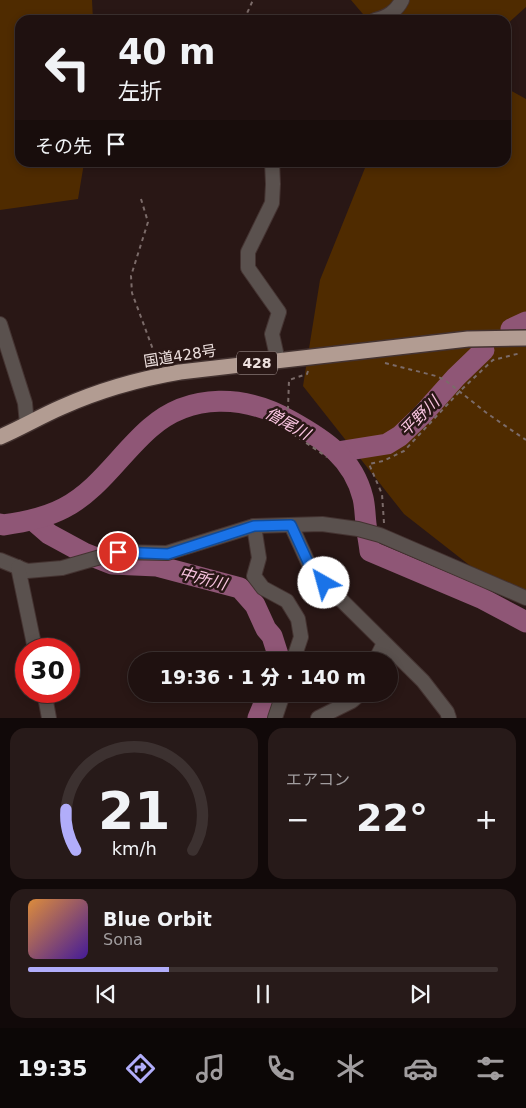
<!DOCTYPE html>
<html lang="ja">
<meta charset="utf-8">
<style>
:root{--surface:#1f1110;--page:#271a19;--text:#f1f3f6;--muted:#a19d9f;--line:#3c3130;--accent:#b1adfa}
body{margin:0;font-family:"DejaVu Sans","Noto Sans JP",sans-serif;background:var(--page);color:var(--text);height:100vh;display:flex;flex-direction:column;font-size:19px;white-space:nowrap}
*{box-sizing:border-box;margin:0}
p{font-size:16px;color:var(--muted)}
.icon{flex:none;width:28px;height:28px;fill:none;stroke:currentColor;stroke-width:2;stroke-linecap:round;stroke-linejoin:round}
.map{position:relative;height:718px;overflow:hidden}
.panel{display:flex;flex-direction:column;gap:10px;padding:10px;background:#110909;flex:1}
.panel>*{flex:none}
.guide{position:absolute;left:15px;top:15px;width:496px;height:152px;border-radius:15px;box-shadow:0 2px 8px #0003,0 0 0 1px var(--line);background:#1f1110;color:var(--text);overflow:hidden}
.speed{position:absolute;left:15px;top:638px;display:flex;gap:10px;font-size:25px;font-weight:700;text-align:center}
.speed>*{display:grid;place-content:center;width:65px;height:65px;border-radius:50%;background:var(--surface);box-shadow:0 2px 8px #0003,0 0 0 1px var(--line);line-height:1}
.speed .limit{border:8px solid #d22;background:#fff;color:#111}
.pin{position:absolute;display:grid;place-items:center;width:42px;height:42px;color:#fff;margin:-21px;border:2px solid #fff;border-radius:50%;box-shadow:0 1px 5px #0007}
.me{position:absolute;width:55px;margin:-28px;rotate:322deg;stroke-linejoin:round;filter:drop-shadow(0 0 4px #0008)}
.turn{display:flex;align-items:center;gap:18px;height:105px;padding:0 20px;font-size:22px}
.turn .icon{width:65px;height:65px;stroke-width:2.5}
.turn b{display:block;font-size:35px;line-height:42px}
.then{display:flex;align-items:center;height:48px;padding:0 20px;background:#0003;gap:10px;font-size:19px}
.big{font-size:38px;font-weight:800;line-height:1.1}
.panel .tile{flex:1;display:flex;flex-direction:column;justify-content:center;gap:8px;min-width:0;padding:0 18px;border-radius:15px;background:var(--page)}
.panel .dial{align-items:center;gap:0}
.dial svg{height:130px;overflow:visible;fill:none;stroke:var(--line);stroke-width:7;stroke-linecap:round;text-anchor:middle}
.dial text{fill:var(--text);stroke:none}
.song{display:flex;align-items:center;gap:15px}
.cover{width:60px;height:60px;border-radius:8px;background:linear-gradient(135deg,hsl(30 70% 55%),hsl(260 70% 35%))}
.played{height:5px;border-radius:2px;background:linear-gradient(90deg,var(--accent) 30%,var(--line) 30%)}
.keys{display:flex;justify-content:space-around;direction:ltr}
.heat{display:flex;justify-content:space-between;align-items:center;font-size:28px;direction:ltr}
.panel .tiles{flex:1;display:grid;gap:10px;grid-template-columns:1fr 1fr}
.tile:last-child{grid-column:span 2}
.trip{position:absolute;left:128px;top:652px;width:270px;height:50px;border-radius:25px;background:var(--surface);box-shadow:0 2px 8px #0003,0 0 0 1px var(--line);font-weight:800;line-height:50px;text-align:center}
.dock{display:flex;height:80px;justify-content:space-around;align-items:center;background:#0c0706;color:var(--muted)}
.dock .icon{width:35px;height:35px}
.dock .on{color:var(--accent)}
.dock b{font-size:22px;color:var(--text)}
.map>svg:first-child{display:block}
</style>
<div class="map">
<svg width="526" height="718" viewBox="0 0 526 718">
<rect width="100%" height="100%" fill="#291715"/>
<g fill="#4f2b00">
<path d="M0 0H92L93 20H20V162L84 163 78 199 0 210Z"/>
<path d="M351 0H526V7L506 25V20H368Z"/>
<path d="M506 88 526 99V596L505 593 404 514 303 386 320 280 367 163 506 162Z"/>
</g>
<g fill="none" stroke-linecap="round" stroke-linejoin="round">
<g stroke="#8f5676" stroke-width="21">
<path d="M511 329 526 322"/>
<path d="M337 452 387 444 400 436 423 414 456 377 484 350"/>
<path d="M34 521 49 534 84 553 112 564 157 566 240 588 255 605 266 629 272 636 280 661"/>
<path d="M0 524 3 525C25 522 45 518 64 508 99 490 121 453 150 428 191 392 246 395 291 421 325 440 353 458 363 498 365 506 365 516 366 524 367 533 369 542 370 551L481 598 526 622"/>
<path d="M258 718 268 694"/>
</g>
<g stroke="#443331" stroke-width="16">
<g id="minor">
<path d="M375 20C387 17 396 12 402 0"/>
<path d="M272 162 273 184 272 203 248 252V268L279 312 272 334 278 361"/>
<path d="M0 324 25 403 27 424"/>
<path d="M291 525 312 571 423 681 447 712 449 718"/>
<path d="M254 526 259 558 254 576 263 588 287 601 298 619 301 637 293 661"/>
<path d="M0 560 27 571 62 568 118 552 167 553 254 526 322 524 358 529 380 535 526 598"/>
<path d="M18 567 35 649"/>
<path d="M375 661 384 643"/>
<path d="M44 691 49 718"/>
<path d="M275 718 283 694"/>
<path d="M318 718 352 701 360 694"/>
</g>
</g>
<g stroke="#443331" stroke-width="18">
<path id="highway" d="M0 437C21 428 41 416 62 407 100 390 139 379 180 372L468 339 526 338"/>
</g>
<g stroke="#7b6b69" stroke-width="2" stroke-dasharray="4 4" stroke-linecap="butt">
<path d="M244 20 253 0"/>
<path d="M141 199 148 222 131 276 132 293 158 363"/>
<path d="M385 363 436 376 445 380 488 414 526 440"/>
<path d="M308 371 307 374 289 380 288 408 277 423 327 457"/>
<path d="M384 523 382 494 369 464 383 461 404 451 460 391 493 360 521 353"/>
</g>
<use href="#minor" stroke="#5a514e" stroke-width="14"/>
<use href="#highway" stroke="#b29c92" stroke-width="15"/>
</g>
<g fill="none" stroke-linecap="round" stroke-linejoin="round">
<g stroke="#114b97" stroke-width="12">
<path id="route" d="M118 552 168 554 254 526 291 525 312 571 324 583"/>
</g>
<use href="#route" stroke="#1a73e8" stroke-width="9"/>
</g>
<g text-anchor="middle" stroke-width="5" stroke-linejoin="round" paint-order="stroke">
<rect fill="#291715" stroke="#b2a4a2" stroke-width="1" x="237" y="351.5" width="40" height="23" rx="4"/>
<g font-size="14" font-weight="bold" fill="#ede0de">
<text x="257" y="368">428</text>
</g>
<g font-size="15" fill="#ede0de" stroke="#291715">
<text transform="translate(180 356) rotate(-9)" y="5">国道428号</text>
</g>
<g font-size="16" font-style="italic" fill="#fac5e1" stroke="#291715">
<text transform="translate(419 416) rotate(-45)" y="6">平野川</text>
<text transform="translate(288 423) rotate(29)" y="6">僧尾川</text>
<text transform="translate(203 578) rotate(15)" y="6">中所川</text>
</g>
</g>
</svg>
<div class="speed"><div class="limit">30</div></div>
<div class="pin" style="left:118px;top:552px;background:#d93025"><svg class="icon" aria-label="arrive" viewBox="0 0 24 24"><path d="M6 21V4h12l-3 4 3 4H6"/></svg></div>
<svg class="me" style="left:324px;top:583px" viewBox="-20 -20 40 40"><circle r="19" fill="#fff"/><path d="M0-13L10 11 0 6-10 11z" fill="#1a73e8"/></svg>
<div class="trip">19:36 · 1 分 · 140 m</div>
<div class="guide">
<div class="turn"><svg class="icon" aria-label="left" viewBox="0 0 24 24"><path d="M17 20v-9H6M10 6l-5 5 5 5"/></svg><div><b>40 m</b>左折</div></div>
<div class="then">その先<svg class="icon" aria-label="arrive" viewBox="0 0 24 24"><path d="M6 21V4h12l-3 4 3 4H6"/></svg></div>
</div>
</div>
<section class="panel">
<div class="tiles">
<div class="tile dial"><svg viewBox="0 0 100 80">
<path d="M14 69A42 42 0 1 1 86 69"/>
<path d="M14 69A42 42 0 0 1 8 44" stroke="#b1adfa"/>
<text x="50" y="56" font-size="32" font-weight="700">21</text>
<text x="50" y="72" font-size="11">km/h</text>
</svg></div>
<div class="tile"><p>エアコン</p>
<div class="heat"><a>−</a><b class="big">22°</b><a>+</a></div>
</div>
<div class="tile">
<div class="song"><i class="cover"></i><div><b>Blue Orbit</b><p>Sona</p></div></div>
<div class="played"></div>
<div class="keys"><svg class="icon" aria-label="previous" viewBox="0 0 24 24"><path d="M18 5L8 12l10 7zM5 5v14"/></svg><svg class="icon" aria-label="pause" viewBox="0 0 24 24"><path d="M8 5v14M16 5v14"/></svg><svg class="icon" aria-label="next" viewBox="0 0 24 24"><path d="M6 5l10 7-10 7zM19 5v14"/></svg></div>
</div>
</div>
</section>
<nav class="dock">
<b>19:35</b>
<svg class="icon on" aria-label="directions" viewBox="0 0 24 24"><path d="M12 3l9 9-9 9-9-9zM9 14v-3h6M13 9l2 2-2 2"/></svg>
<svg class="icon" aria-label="music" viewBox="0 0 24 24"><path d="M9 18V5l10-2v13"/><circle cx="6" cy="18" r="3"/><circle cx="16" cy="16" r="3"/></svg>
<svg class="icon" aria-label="phone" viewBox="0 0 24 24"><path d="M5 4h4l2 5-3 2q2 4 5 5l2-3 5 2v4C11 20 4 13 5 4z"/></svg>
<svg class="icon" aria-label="climate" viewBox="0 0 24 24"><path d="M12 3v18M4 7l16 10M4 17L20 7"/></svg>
<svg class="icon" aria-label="car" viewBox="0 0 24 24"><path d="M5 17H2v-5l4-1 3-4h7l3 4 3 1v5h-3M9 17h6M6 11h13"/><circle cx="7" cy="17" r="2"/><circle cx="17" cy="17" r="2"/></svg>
<svg class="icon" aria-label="filters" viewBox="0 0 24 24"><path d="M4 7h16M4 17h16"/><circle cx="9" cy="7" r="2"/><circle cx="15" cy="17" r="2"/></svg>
</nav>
